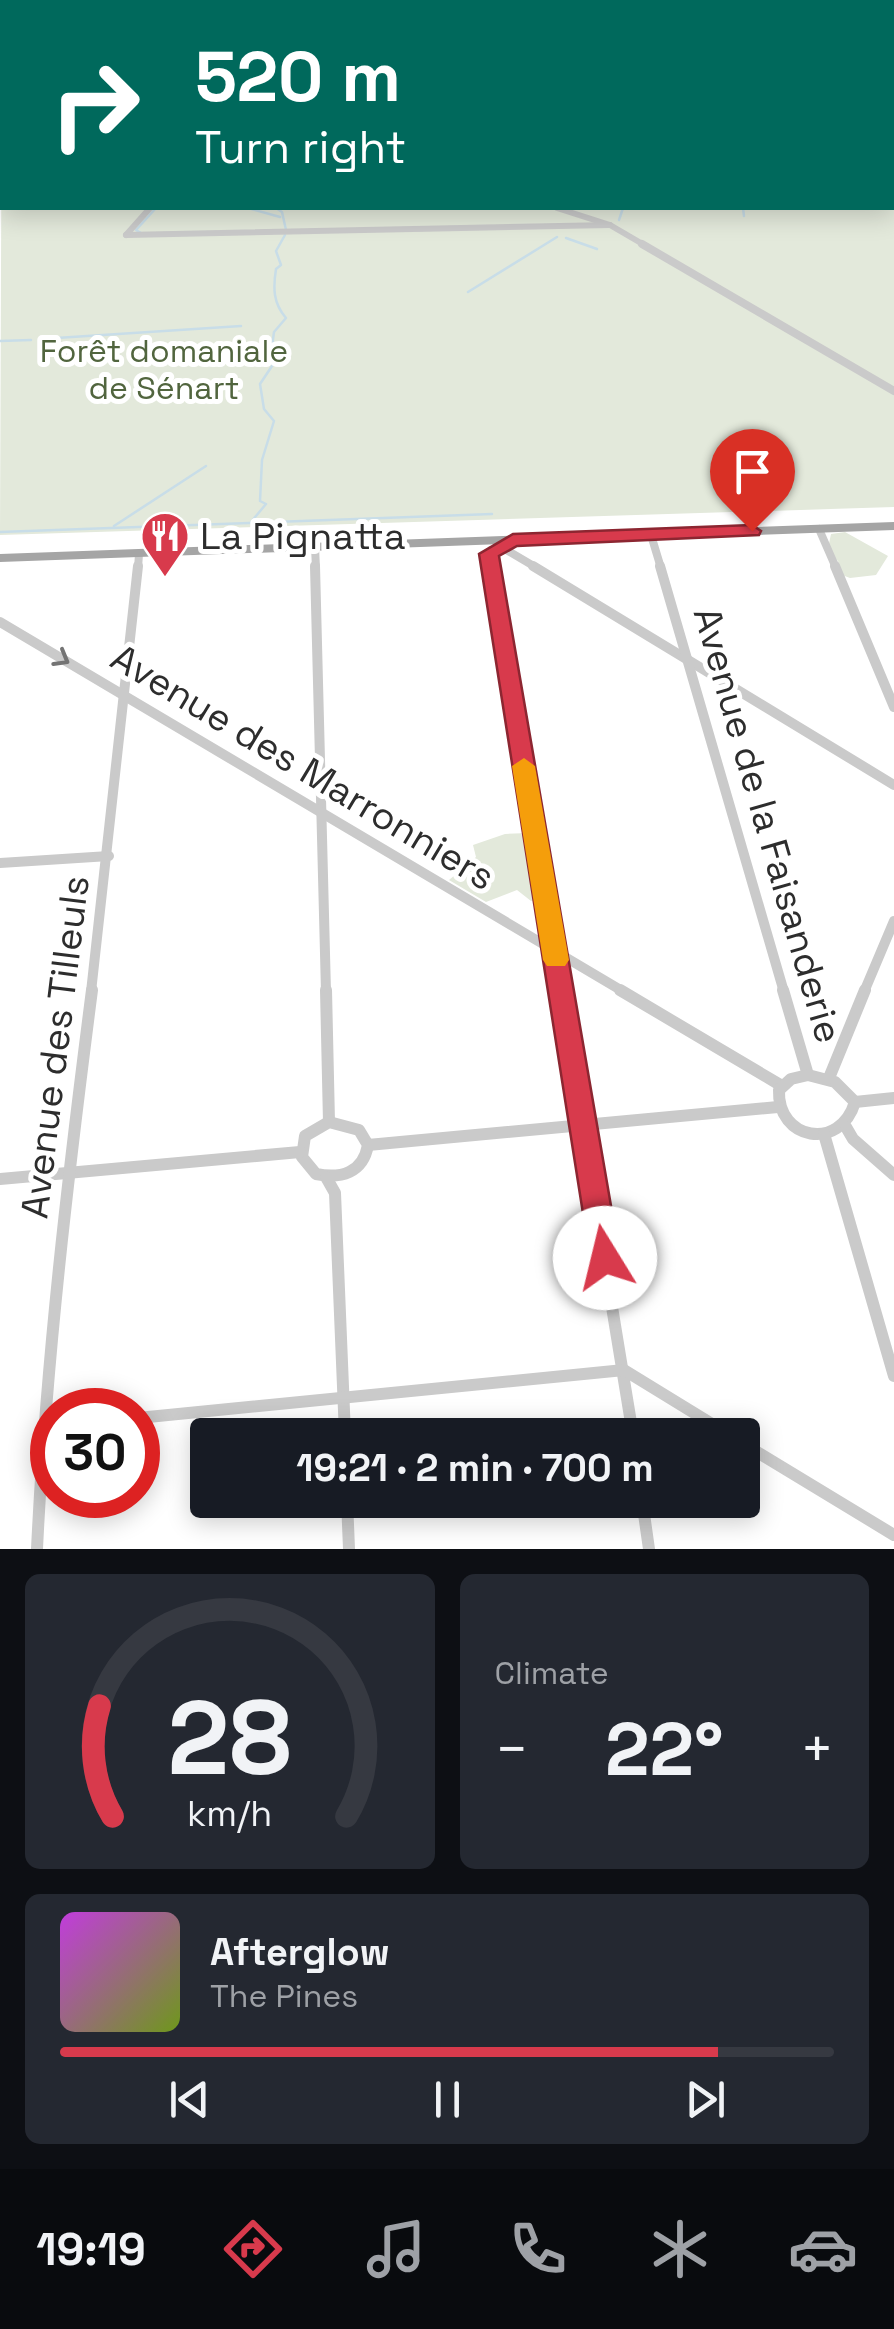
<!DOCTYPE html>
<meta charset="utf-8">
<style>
:root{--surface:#171b24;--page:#242831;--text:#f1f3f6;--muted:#9ea1a6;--line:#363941;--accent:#d83a4c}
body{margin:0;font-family:"Space Grotesk",sans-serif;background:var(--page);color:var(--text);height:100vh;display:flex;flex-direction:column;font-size:38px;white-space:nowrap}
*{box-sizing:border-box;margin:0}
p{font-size:32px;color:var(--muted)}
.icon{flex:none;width:55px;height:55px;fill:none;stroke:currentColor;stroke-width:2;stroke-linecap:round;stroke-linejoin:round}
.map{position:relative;height:1549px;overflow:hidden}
.side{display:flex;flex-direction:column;gap:25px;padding:25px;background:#0d0f14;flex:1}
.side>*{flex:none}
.hud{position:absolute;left:0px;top:0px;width:895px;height:210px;box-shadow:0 5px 25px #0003;background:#00695c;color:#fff;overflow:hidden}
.speed{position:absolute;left:30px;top:1388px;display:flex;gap:20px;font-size:50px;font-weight:700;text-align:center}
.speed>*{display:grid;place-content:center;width:130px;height:130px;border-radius:50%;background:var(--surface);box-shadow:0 5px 25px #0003;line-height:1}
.speed .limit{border:15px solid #d22;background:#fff;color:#111}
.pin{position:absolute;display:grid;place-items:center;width:85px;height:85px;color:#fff;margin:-102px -42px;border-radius:50% 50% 50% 0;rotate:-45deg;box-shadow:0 0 10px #0007}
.pin .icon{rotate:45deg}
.me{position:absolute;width:110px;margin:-55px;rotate:351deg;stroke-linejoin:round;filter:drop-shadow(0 0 8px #0008)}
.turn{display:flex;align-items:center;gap:35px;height:210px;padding:0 30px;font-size:45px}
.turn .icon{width:130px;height:130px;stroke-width:2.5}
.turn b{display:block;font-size:70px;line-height:85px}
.big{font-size:75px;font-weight:700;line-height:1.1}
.side .widget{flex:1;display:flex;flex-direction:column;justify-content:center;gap:15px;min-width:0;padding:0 35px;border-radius:15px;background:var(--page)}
.side .dial{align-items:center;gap:0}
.dial svg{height:260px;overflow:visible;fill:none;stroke:var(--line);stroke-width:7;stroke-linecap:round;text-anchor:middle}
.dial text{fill:var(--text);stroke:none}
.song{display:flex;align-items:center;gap:30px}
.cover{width:120px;height:120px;border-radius:15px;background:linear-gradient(135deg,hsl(290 70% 55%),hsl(80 70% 35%))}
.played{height:10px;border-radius:5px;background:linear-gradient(90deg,var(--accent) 85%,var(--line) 85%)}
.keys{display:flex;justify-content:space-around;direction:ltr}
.heat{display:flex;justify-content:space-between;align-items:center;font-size:55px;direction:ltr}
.side .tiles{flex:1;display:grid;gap:25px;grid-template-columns:1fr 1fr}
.widget:last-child{grid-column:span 2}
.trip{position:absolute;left:190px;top:1418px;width:570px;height:100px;border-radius:10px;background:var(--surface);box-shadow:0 5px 25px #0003;font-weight:700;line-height:100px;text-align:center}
.dock{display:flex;height:160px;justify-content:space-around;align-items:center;background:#090b0e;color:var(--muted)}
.dock .icon{width:70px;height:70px}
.dock .selected{color:var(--accent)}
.dock b{font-size:45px;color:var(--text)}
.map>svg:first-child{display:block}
</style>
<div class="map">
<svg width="894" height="1549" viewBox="0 0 894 1549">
<rect width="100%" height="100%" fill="#fff"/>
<g fill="#e3e9db">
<path d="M9 0H894V507L0 535 2 5V208H892V2H6Z"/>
<path d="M845 532 888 556 876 575 850 578 842 575 838 561 827 553 831 534Z"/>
<path d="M528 833 540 899 531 901 517 890 486 902 449 880 476 857 473 845 505 834Z"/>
</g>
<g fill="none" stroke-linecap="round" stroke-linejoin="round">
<g stroke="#c8dde8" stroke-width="2.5">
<path d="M538 0 572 2"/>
<path d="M870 0 875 2"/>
<path d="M36 2 41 0"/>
<path d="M343 2 349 0"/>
<path d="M745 2 755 0"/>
<path d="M248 208 280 217"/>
<path d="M276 208 282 212 286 230"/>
<path d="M743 208 744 216"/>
<path d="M619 220 623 208"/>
<path d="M141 233 136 230 156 208"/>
<path d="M566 238 597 249"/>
<path d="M468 292 557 237"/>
<path d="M41 339 241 326"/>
<path d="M0 341 31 340"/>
<path d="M251 522 266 504 260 501 262 460 274 421 264 409 260 384 278 357 277 349 272 347 274 332 286 318C273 303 273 288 276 269L281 265 276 251 285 235"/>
<path d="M114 526 206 466"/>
<path d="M0 532 492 514"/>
</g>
<g stroke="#cacaca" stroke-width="6">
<path d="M557 208 610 225 646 246"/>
<path d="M126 235 610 225"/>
<path d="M126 235 150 208"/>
</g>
<g stroke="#cacaca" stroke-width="8">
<path d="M642 244 894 391"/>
<path d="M819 529 836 568"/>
<path d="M651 535 661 568"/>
<path d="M315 547 316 568"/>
<path d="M503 548 537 568"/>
<path d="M138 568 139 554"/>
<path d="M490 568 491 550"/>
</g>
<g stroke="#cacaca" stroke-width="10">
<path d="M315 566 326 992"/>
<path d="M490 566 560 992"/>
<path d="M533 566 894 785"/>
<path d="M660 566 784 992"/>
<path d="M835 566 894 707"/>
<path d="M0 622 624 992"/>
<path d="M0 863 109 856"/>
<path d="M91 992 138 566"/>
<path d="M864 992 894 921"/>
</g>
<g stroke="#cacaca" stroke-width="12">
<path d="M326 990 329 1122"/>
<path d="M560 990 633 1435"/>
<path d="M620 990 782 1086"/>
<path d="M783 990 808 1075"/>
<path d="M808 1075 835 1082 855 1102C840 1152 777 1140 779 1090L791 1079Z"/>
<path d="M829 1078 865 990"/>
<path d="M855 1102 894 1098"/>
<path d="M329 1122 359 1130 368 1145C363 1173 341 1179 316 1174L302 1157 305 1136Z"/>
<path d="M846 1127 853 1139 894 1175"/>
<path d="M824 1134 894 1376"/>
<path d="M368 1145 778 1107"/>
<path d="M326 1177 335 1193 345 1435"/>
<path d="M0 1179 300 1152"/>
<path d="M138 1418 624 1370 730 1435"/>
<path d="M742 1443 894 1535"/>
<path d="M347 1500 349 1549"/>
<path d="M642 1500 649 1549"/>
<path d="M37 1549C46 1362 68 1176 92 990"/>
</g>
<path fill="#a5a5a5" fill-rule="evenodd" d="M894 522V530L0 562V554Z"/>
</g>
<defs><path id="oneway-chevron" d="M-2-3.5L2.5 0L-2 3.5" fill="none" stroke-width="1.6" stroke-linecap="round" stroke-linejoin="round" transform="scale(2.5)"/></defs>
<use stroke="#747474" href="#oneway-chevron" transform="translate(62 659) rotate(30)"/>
<path fill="#d83a4c" stroke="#8c2631" stroke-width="2.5" d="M752 525 761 531 759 535 517 546 499 556 620 1258 616 1267 605 1271 594 1267 590 1258 479 554 513 534Z"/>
<path fill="#f59e0b" d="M524 758 535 766 569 960 565 966H547L543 960 512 766Z"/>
<defs>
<g id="restaurant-pin" transform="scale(2.5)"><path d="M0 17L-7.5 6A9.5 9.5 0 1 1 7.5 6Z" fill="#d83a4c" stroke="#fff"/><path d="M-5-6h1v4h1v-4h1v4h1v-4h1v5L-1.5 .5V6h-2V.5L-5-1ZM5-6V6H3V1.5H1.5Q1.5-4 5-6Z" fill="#fff"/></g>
</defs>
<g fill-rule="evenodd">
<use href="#restaurant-pin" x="165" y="536"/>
</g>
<g text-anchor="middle" stroke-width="10" stroke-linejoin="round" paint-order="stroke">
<g font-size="32" fill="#51653e" stroke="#fff">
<text x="164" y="362">Forêt domaniale<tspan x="164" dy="37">de Sénart</tspan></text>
</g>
<g font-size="38" fill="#2d2d2d" stroke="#fff" text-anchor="start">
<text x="200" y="549">La Pignatta</text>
</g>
<g font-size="38" fill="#2d2d2d" stroke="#fff">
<text transform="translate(303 767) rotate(31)" y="13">Avenue des Marronniers</text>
<text transform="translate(768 825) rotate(74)" y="13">Avenue de la Faisanderie</text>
<text transform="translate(55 1047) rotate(-83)" y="13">Avenue des Tilleuls</text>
</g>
</g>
</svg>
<div class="speed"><div class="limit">30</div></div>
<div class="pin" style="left:752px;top:531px;background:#d93025"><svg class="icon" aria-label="arrive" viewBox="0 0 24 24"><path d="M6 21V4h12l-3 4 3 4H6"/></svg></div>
<svg class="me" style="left:605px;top:1258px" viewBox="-20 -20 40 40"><circle r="19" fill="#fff"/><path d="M0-13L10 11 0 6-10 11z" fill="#d83a4c"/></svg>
<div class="trip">19:21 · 2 min · 700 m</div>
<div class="hud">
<div class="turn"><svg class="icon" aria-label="right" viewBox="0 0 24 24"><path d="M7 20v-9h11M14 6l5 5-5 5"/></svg><div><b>520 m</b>Turn right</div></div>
</div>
</div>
<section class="side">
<div class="tiles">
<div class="widget dial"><svg viewBox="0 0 100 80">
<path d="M14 69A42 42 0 1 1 86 69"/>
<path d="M14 69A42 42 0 0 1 10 35" stroke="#d83a4c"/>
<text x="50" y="56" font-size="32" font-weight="700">28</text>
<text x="50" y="72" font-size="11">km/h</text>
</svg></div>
<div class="widget"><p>Climate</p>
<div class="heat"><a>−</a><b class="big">22°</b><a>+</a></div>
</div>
<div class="widget">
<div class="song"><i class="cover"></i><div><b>Afterglow</b><p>The Pines</p></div></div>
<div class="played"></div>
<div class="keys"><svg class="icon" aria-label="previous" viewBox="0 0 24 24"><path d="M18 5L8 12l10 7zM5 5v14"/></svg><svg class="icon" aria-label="pause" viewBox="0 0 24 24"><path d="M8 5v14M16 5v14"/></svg><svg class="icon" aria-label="next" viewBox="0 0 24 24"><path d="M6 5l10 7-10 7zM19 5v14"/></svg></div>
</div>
</div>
</section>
<nav class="dock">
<b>19:19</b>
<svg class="icon selected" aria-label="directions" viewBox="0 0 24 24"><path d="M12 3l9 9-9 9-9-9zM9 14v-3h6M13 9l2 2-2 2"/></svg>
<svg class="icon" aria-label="music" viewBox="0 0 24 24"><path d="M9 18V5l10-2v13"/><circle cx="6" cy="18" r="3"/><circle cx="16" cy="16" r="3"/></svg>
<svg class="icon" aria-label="phone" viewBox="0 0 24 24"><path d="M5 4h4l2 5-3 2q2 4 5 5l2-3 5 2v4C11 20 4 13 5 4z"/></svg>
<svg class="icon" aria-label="climate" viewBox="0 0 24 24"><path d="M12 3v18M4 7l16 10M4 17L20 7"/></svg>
<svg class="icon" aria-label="car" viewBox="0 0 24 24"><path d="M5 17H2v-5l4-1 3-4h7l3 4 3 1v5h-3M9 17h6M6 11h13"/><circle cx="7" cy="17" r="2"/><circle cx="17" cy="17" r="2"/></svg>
</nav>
